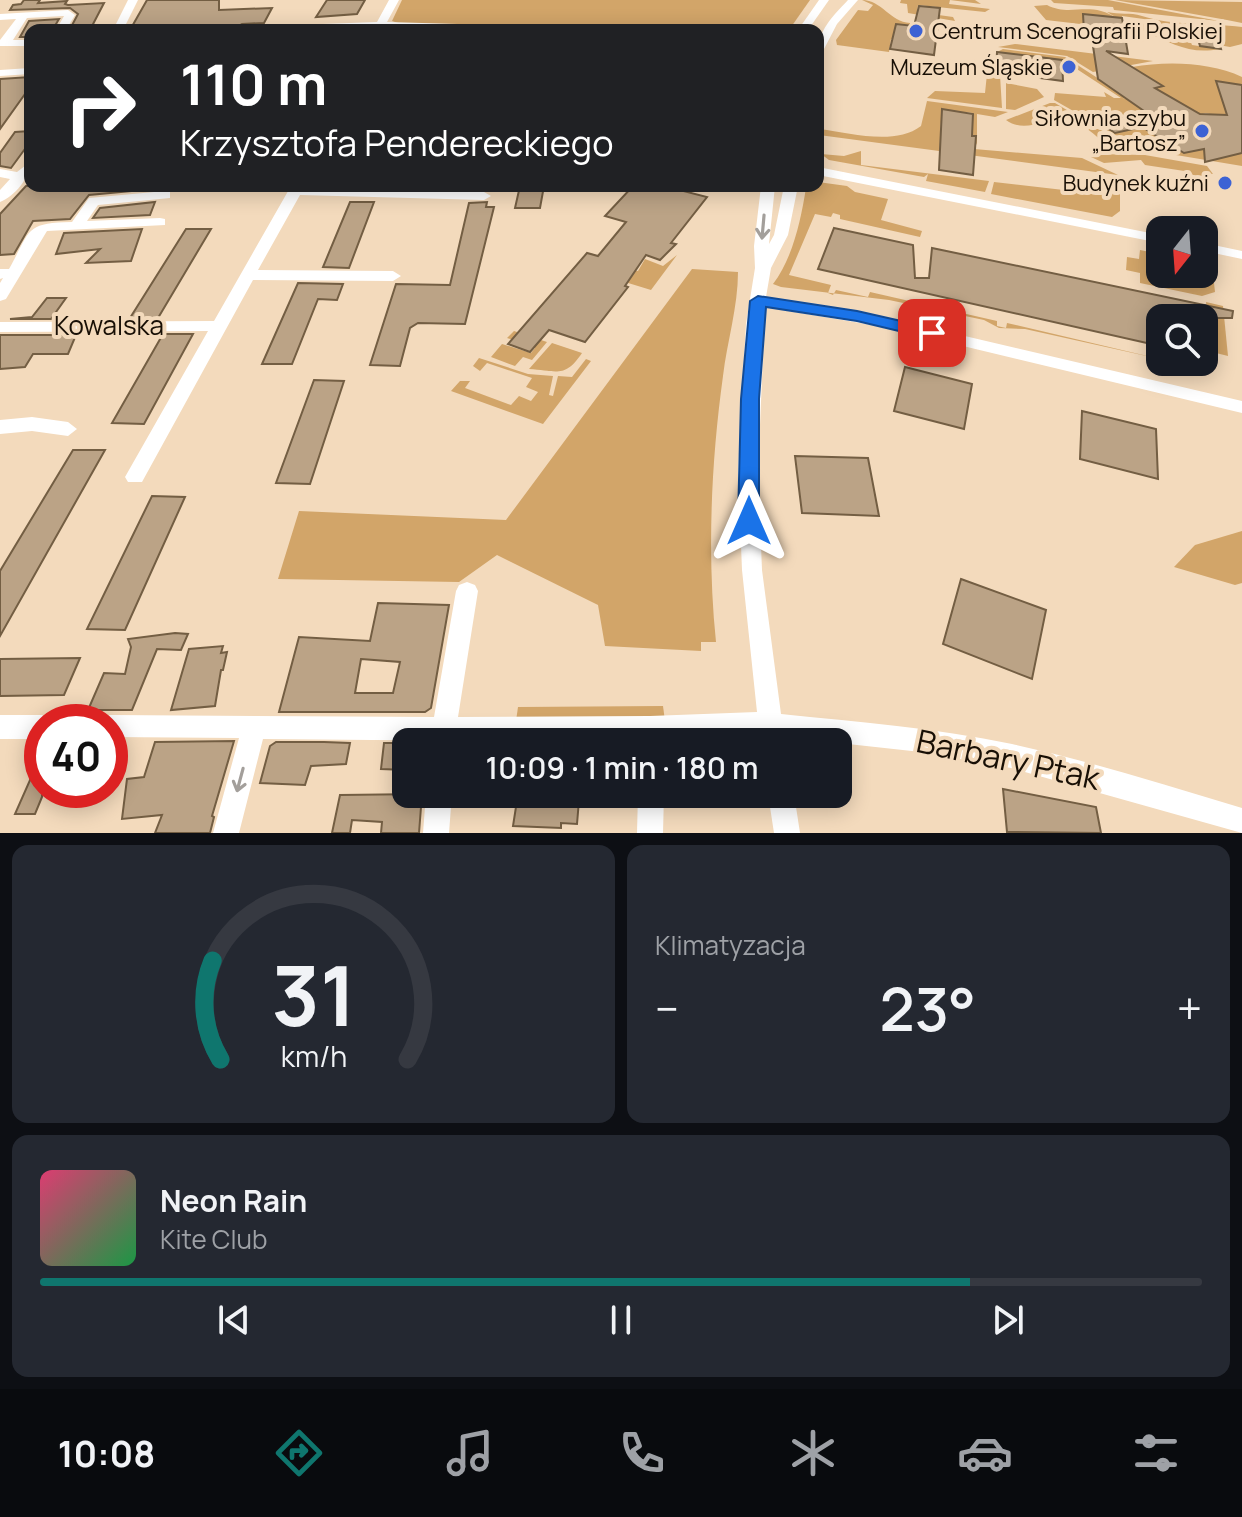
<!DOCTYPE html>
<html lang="pl">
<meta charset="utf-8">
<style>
:root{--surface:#171b24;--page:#242831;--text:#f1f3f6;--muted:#9ea1a6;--line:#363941;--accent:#0f766e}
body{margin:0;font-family:Manrope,sans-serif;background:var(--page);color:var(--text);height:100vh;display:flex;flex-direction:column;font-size:30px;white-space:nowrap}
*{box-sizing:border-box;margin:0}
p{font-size:26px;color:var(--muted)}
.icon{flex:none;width:44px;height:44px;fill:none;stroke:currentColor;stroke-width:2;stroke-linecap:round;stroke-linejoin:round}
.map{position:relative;height:833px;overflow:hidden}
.panel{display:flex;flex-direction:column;gap:12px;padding:12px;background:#0d0f14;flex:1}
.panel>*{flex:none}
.banner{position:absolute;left:24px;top:24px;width:800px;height:168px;border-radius:16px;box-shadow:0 4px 20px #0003;background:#202124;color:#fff;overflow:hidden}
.needle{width:52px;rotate:197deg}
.controls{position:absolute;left:1146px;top:216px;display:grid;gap:16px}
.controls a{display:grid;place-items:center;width:72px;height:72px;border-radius:16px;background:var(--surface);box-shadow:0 4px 20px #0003;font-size:40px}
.speed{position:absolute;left:24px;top:704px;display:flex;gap:16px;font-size:40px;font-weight:700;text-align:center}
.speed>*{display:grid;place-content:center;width:104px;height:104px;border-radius:50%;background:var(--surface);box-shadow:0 4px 20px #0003;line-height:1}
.speed .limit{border:12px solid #d22;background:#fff;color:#111}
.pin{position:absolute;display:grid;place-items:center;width:68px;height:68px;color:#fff;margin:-34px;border-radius:16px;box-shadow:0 4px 12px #0006}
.me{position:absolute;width:88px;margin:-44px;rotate:0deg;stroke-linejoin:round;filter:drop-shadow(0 0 6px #0008)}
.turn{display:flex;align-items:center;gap:28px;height:168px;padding:0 24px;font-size:36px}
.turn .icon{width:104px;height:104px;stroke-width:2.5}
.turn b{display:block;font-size:56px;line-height:68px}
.big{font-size:60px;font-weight:600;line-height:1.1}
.panel .tile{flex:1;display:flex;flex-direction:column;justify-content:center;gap:12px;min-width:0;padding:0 28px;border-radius:16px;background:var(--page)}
.panel .dial{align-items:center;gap:0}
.dial svg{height:208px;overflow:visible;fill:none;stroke:var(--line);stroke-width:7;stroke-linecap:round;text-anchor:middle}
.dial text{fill:var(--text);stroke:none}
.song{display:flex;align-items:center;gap:24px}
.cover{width:96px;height:96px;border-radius:12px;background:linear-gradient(135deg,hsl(340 70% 55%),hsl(140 70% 35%))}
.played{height:8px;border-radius:4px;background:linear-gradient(90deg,var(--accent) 80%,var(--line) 80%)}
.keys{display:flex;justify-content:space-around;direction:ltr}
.heat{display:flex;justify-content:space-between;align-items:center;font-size:44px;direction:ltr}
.panel .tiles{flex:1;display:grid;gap:12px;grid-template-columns:1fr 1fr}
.tile:last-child{grid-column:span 2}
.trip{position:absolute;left:392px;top:728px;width:460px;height:80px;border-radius:16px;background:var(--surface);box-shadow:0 4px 20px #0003;font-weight:600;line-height:80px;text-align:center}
.dock{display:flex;height:128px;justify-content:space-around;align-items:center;background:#090b0e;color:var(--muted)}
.dock .icon{width:56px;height:56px}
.dock .current{color:var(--accent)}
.dock b{font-size:36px;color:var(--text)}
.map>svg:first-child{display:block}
</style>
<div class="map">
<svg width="1242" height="833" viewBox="0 0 1242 833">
<rect width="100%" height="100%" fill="#f3dabc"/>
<g fill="#d2a569" fill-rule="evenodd">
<path d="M402 0H810L789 30H576L398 23 392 21Z"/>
<path d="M862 0C882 0 890 22 910 23V26L896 24 894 33 936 38V44L891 39 889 52 837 45 836 40 858 10 868 11 873 5Z"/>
<path d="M901 0H975L981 4 950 0 949 4 990 9 985 12 918 5 917 12 953 17 955 21 908 13 907 4 900 3Z"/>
<path d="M1051 0H1108L1219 21 1114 10 1113 7 1054 3Z"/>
<path d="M1115 0 1242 2V23L1227 20Z"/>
<path d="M1047 5C1066 15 1081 6 1101 11 1114 14 1127 26 1140 31L1046 20 1034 6Z"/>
<path d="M1107 12C1120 15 1129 12 1142 16 1175 26 1207 23 1242 27V44L1230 47 1190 40 1192 45 1219 49C1190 55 1172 43 1145 32L1175 35 1174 30 1144 26V31L1124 22 1152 25 1151 20 1122 16V21Z"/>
<path d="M1015 44 1153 61 1093 72 1067 56 998 47Z"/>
<path d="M1003 49 1065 57 1127 97 1123 99 1131 97 1126 93 1163 86 1132 67C1167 61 1210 62 1242 77V85L1229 84 1224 105 1236 106 1242 122 1206 113 1164 124 1153 134 1184 153 1210 147 1242 153V166L1140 149 1054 100 1055 93 1106 97 1104 92 1114 98H1121L1063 60 997 52Z"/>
<path d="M987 74 1000 75 1002 108 927 98 935 91 985 93Z"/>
<path d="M1006 83 1037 89 1044 97 1015 110 1006 109Z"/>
<path d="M927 101 1008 112 995 117 977 114V143L974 149 1082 158 1118 175 819 135 820 129C850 133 895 146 921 126ZM942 110 973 113 972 135 976 136 940 133Z"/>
<path d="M1050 103H1055L1111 136 1100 139C1092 133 1083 124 1074 121 1050 113 1028 136 1006 120Z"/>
<path d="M861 151V165L989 181 985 192 926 181 928 174 924 177 829 160 821 154 844 156Z"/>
<path d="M1095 154 1145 155 1207 166 1213 174 1207 173 1209 190H1202L1191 172 1145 165 1141 160 1104 163 1091 157Z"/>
<path d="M1105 181 1120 190V211L1112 217 991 194 994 182 1107 195Z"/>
<path d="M818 182 847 186 855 192 888 199 881 220 922 231 920 237 840 219V215L833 213 831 217 815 214 789 275 831 285 828 293 833 295 836 290 868 297 870 292 997 321V326L1006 328 1007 323 1160 359 1025 329 999 328 984 320 889 300 781 287 773 284C793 258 801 219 806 188L818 186Z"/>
<path d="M1140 250 1160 254V274H1204V263L1212 265 1215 292 1202 296 1140 283V273L1126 270 1127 257 1139 259Z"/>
<path d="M677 255 651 290 576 267 579 264 638 271 645 259 663 266Z"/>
<path d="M692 269 738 272C738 307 727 342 723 376 711 463 707 555 716 642H701V651L605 646 598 605 497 555 459 582 278 579 299 511 506 520Z"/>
<path d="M1206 302 1223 306 1228 356 1212 352Z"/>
<path d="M514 331 547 342 532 360 523 357 515 366 491 357 502 344 531 353 535 348 507 338Z"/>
<path d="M552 343 582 353C565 378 558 371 529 369Z"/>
<path d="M479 358 528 374 553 376 549 395 553 396 558 376 572 377 586 359 591 361 543 424 451 391 460 381H470L465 388 511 405 519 396 531 401 538 392 526 387 532 378 487 363 480 371 473 366Z"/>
<path d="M1242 531V583L1235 585 1174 567 1195 545Z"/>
<path d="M663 706 665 721H516L518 707Z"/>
</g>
<g fill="#bba386" stroke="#735e43" stroke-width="2" fill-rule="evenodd">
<path d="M24 0H40L38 3 67 1 65 4 68 5 104 3 91 28 70 29 78 14 70 8 10 10 13 5 21 4Z"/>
<path d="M147 0H219V10L272 8 264 23 242 24 235 28 130 30Z"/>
<path d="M327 0H365L357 14 316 17Z"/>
<path d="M919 6 940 8 934 55 890 49 896 24 914 26Z"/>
<path d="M1083 14 1122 18 1128 54 1106 51 1163 86 1155 88 1200 114 1227 115 1216 81 1242 85V153L1205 162 1204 149 1184 153 1142 127 1115 133 1098 122 1144 111 1098 79 1091 33 1084 32Z"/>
<path d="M59 19 53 29 30 30V37H20L29 21Z"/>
<path d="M1195 28 1215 30 1221 49 1200 46Z"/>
<path d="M997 52 1062 60 1063 81 996 72Z"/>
<path d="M30 77V87L0 129V79Z"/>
<path d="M942 109 973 114 972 136H976L973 175 939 170Z"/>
<path d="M30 131V142L11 168 0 166V153L15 132Z"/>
<path d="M26 186H54L52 189 133 186 131 191 89 195 70 219 33 221 14 254 0 255V214Z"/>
<path d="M520 186H544L540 208H515Z"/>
<path d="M633 186H664L707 197 671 243 676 244 660 260 646 255 625 286 628 287 585 342 549 330 530 352 508 344 587 253 598 256 626 222 605 216Z"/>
<path d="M155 202 150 215 93 218 100 208Z"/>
<path d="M350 202H374L349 268 323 267Z"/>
<path d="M487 202 486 207H494L465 324 418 323 410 328 400 366 370 365 396 284 450 285 469 203Z"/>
<path d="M834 228 913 245 915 278H929L932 248 1233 311 1232 318H1160V346L818 269Z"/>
<path d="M142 229 131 261 86 263 100 249 56 254 64 233Z"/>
<path d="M186 229H211L158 318H130Z"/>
<path d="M298 283 343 284 337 300 318 299 292 364H262Z"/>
<path d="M47 298H66L51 319H10L32 317Z"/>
<path d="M163 334H193L144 424 112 423Z"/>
<path d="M0 335H76L68 354H33L25 367 0 369Z"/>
<path d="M905 367 972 384 964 429 894 411Z"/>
<path d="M314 380 344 381 310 484 276 483Z"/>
<path d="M1082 411 1156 429 1158 479 1080 459Z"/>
<path d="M73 450H105L0 636V571Z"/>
<path d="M795 456 868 458 879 516 802 513Z"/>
<path d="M152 496 185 497 125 630 87 629Z"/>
<path d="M961 579 1046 610 1032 679 943 644Z"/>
<path d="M378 603 449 605 431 708 425 712H279L299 637 370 641ZM361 659 400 662 393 693H355Z"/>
<path d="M175 633 188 634 181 650 157 649 132 710H88L104 673 125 674 131 647 128 639Z"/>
<path d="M223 646 221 653 227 652 223 670H221L215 706 171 710 189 649Z"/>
<path d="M80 658 64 695 0 696V659Z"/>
<path d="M234 741 212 816 214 817 210 833H155L162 815 122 819 127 779 144 777 155 742Z"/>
<path d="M276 742H324L350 743 346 764 311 766 305 785 260 783 270 746Z"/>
<path d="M384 743H406V770L381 769Z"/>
<path d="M42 753V797L35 814H15Z"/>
<path d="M1003 789 1096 807 1101 833 1007 832Z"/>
<path d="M422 794 419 833H381L382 822 352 820 350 833H332L340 795Z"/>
<path d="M518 794 579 800 577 824 561 823V828L513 826Z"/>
</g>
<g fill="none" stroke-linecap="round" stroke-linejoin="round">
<g fill="#fff" fill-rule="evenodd">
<path d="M128 0H138L123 30H113Z"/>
<path d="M389 0H399L387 22 525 26 530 29 237 30 242 27 377 22Z"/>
<path d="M819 0H829L808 30H798Z"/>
<path d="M848 0H858L837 24 823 51 818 54C818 30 832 17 848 0Z"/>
<path d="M68 10 75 15 66 30H56L64 16 27 18 13 40H30V46H0V40L16 19 0 20V14Z"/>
<path d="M30 68V74L0 76V70Z"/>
<path d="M30 162C30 178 15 196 0 202V190L10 179 0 177V169L17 172Z"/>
<path d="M818 167 1160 235V243L818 175Z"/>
<path d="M291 186 484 192 491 196 484 200 300 195 258 270 393 271 401 276 393 281 253 280 142 482H128L125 477 208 331 0 332V322L214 321Z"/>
<path d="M761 186H775L769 244 774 235 784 186H798L788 235 771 268 766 297 884 317 1242 401V413L884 327 765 307 758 472 762 570 781 714C858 722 936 728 1012 744 1090 761 1166 785 1242 808V833L1011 768 921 752 784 737V742H760L759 735 746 733C580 744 426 740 263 739L239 833H213L239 738 110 737V722H100L102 718 110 715 434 717 456 591 459 585 467 582 475 585 478 591 458 717 650 716 757 712 742 570 738 472 746 324 755 268 754 246Z"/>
<path d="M165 191 170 192V198L98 205 87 221 160 218 165 219V225L47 231 6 299 0 301V283L3 278 0 279V269H9C31 230 24 223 72 222L89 198Z"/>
<path d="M1204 243 1242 251V259L1204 251Z"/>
<path d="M32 417 68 422 77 429 68 436 32 431 0 434V420Z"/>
<path d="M0 715H42L52 722H42V739H0Z"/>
<path d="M426 794H452L449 833H423Z"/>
<path d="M638 794H664L663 833H637Z"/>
<path d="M768 794H794L800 833H774Z"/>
</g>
</g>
<defs><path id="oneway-shaft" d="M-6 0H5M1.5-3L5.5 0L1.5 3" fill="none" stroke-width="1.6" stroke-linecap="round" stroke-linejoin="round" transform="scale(2)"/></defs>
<g stroke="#a39f9b">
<use href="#oneway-shaft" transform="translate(763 227) rotate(95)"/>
<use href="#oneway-shaft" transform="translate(240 780) rotate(105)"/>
</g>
<path fill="#1a73e8" stroke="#114b97" stroke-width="2" d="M758 296 857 311 932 328 940 333 932 339 857 321 766 307 759 399V521L756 527H741L738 521 741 399 750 301Z"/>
<g fill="#3d62d4" stroke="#f3dabc" stroke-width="3">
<circle cx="916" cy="31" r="8"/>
<circle cx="1069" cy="67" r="8"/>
<circle cx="1202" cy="131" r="8"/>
<circle cx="1225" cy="183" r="8"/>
</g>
<g text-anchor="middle" stroke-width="8" stroke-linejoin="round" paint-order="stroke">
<g font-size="22" fill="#180f05" stroke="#f3dabc" text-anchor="end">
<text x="932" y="39" text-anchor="start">Centrum Scenografii Polskiej</text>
<text x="1053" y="75">Muzeum Śląskie</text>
<text x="1186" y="126">Siłownia szybu<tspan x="1186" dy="25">„Bartosz”</tspan></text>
<text x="1209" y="191">Budynek kuźni</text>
</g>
<g font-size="26" fill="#180f05" stroke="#f3dabc">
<text x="109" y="335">Kowalska</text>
</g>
<g font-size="32" fill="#180f05" stroke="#f3dabc">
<text transform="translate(1008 760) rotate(12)" y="11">Barbary Ptak</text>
</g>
</g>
</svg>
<div class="controls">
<a><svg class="needle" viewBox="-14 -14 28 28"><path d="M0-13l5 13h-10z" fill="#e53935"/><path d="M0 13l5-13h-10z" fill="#9ea1a6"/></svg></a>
<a><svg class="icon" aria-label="search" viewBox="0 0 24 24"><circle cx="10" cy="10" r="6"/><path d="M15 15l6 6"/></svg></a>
</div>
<div class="speed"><div class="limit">40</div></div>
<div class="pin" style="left:932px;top:333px;background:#d93025"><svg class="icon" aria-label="arrive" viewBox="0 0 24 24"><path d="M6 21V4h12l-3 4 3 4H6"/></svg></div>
<svg class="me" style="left:749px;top:521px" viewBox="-20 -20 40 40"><path d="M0-17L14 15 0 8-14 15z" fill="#1a73e8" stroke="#fff" stroke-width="4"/></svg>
<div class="trip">10:09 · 1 min · 180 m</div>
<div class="banner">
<div class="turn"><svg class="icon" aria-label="right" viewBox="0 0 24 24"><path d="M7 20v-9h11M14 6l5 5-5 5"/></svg><div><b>110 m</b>Krzysztofa Pendereckiego</div></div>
</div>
</div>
<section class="panel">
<div class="tiles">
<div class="tile dial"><svg viewBox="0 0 100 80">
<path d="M14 69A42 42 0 1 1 86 69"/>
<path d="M14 69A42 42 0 0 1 11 31" stroke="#0f766e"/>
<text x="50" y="56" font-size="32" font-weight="700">31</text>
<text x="50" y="72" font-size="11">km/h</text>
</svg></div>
<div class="tile"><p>Klimatyzacja</p>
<div class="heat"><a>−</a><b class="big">23°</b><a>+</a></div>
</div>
<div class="tile">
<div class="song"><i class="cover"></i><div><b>Neon Rain</b><p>Kite Club</p></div></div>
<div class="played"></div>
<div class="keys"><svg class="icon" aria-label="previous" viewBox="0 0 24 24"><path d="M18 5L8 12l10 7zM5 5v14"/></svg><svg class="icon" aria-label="pause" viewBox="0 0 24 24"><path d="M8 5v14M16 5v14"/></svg><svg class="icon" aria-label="next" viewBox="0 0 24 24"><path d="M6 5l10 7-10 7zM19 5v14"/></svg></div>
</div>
</div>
</section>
<nav class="dock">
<b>10:08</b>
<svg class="icon current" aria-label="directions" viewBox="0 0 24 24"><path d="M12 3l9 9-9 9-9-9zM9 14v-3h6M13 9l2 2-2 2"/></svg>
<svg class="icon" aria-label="music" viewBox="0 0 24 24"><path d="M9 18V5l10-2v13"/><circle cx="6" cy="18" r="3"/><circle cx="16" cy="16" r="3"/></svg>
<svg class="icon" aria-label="phone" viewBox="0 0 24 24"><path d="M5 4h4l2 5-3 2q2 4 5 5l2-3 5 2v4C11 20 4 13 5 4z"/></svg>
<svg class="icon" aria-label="climate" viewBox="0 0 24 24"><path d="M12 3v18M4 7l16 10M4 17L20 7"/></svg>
<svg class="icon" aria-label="car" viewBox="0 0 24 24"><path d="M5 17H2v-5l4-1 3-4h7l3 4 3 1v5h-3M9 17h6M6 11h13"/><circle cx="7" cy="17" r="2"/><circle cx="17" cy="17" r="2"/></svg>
<svg class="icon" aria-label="filters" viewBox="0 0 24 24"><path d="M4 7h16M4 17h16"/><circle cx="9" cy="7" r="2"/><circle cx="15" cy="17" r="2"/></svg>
</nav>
